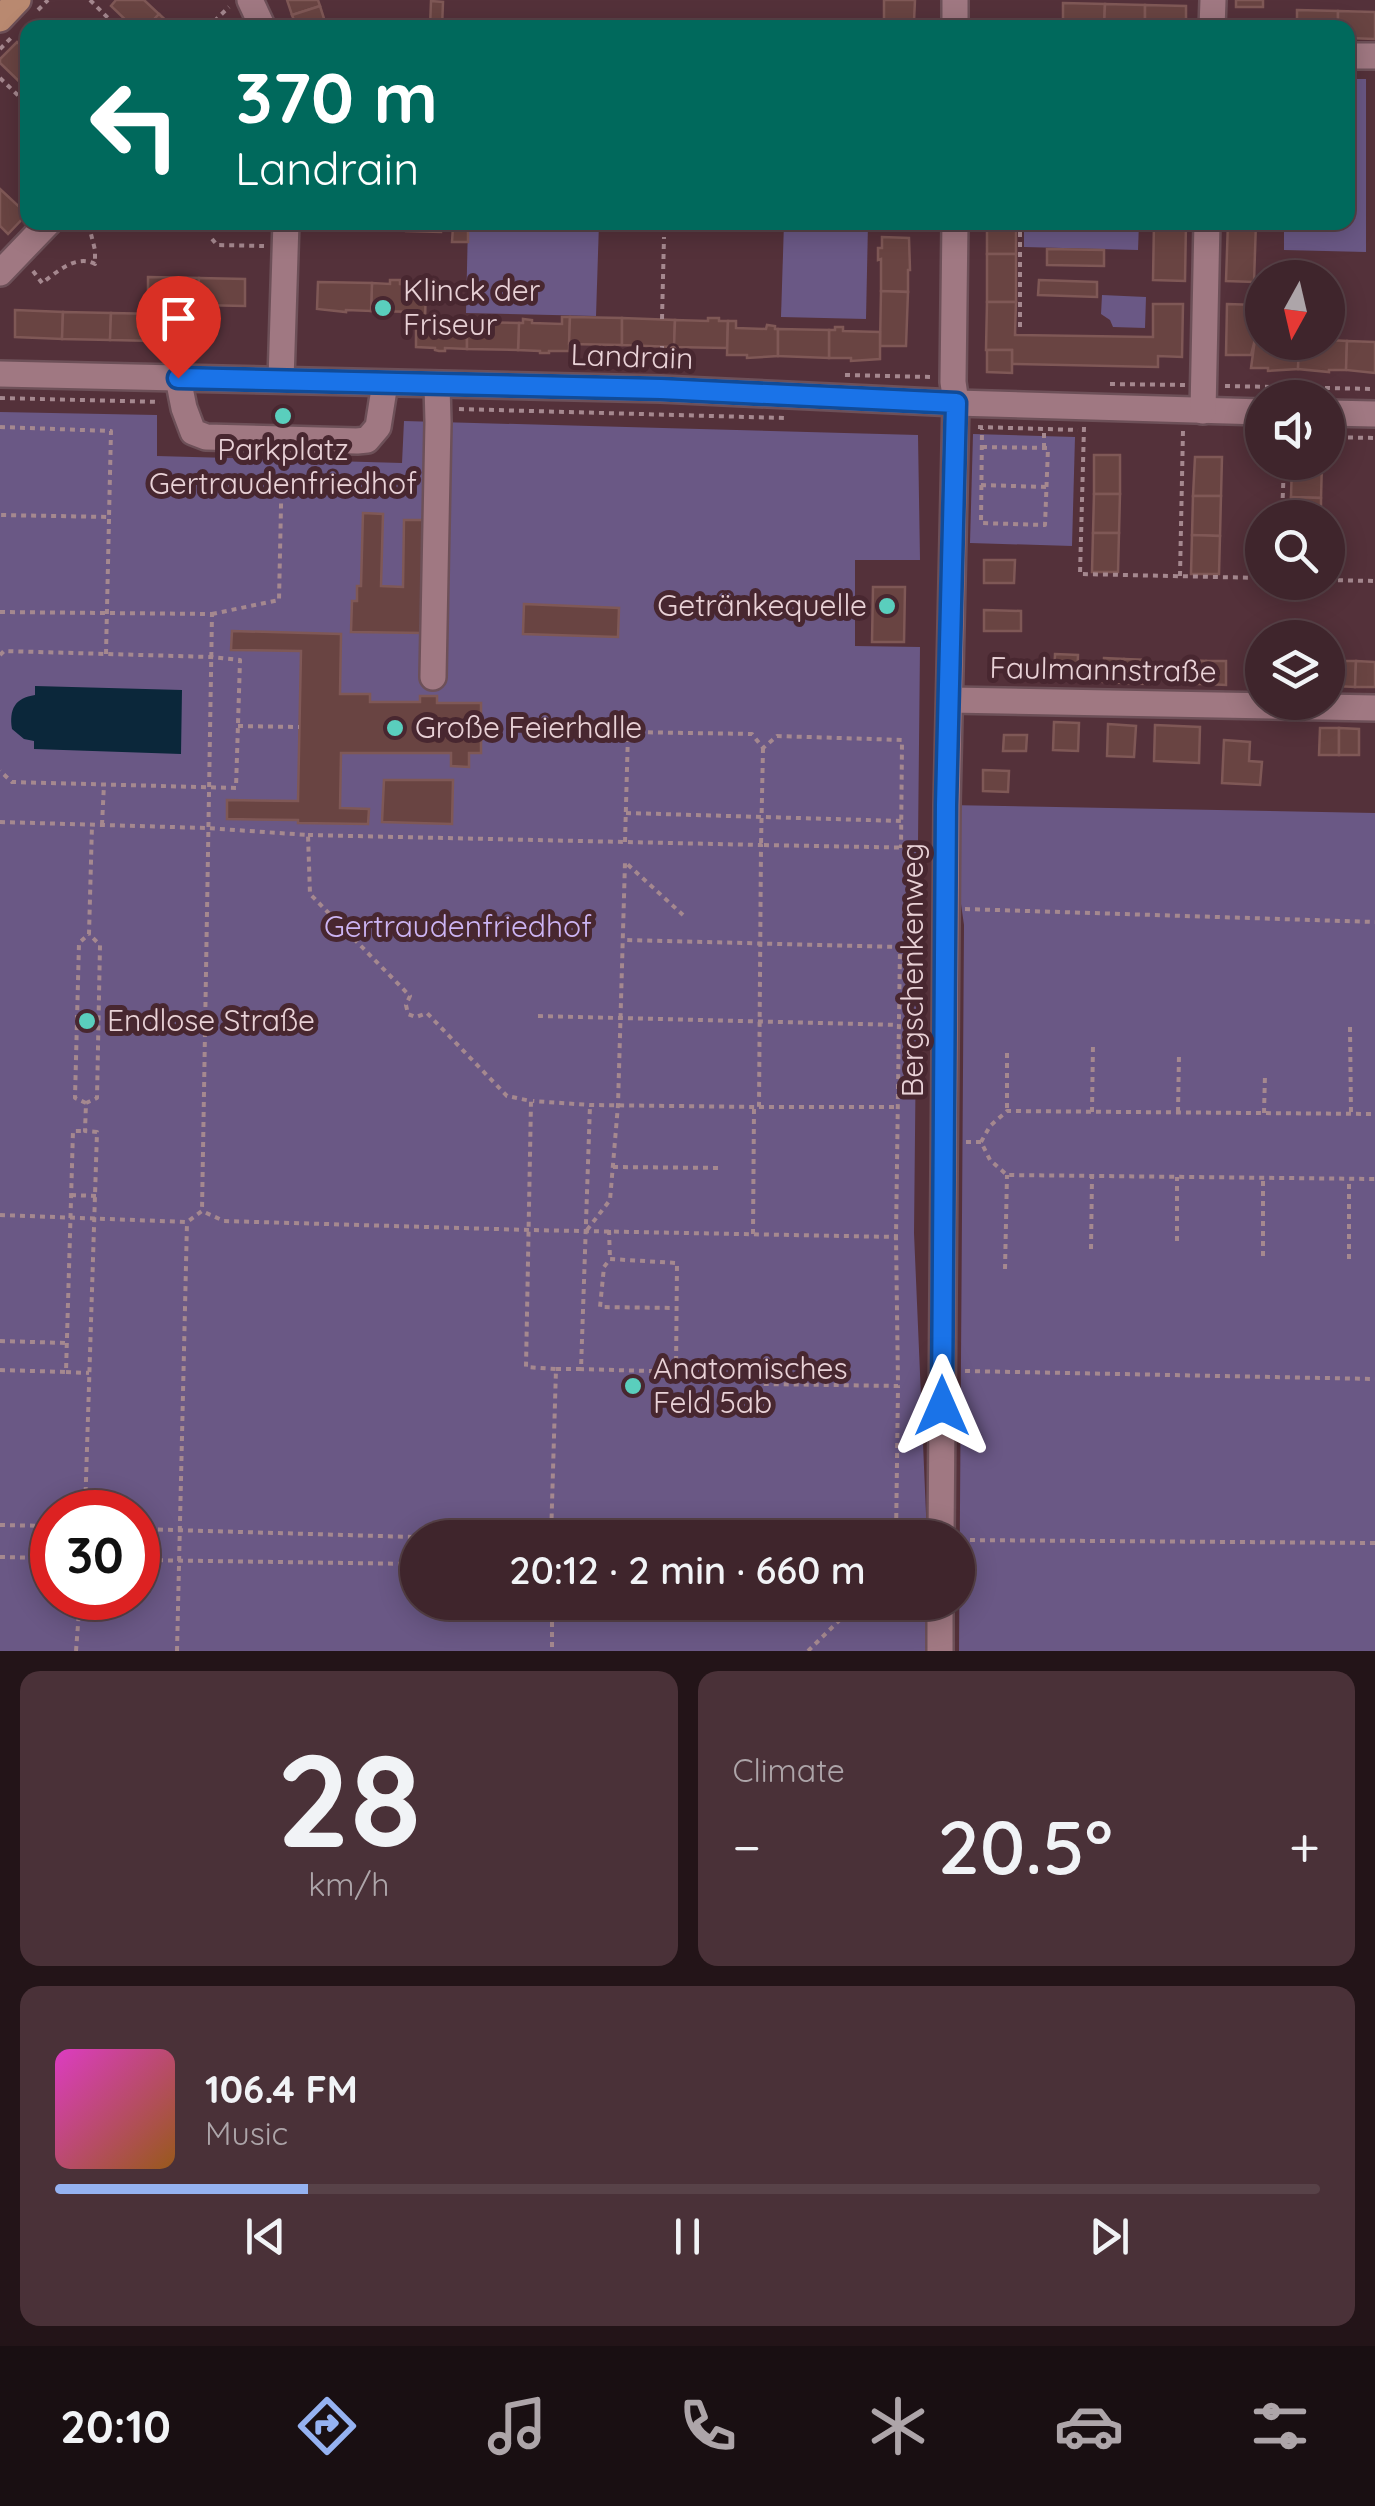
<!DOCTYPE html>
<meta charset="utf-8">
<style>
:root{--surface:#3f252c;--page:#4a3138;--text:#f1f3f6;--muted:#ada5a9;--line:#584248;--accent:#95b2f1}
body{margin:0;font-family:Quicksand,sans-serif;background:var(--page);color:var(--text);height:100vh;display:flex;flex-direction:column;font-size:38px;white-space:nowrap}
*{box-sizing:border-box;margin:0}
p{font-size:32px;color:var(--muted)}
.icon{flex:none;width:55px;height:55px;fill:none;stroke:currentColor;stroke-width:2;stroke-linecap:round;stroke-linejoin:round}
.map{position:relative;height:1651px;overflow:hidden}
.drawer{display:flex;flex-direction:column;gap:20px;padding:20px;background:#231418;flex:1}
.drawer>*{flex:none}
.banner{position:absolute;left:20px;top:20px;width:1335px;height:210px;border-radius:20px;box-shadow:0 5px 25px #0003,0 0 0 2px var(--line);background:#00695c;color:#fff;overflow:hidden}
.needle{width:65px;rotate:188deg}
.buttons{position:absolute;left:1245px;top:260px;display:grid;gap:20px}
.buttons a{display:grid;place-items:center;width:100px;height:100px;border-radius:50%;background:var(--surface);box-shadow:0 5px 25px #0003,0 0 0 2px var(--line);font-size:50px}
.speed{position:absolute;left:30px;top:1490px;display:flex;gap:20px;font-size:50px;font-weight:700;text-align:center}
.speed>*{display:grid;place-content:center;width:130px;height:130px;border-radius:50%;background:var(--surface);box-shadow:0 5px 25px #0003,0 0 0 2px var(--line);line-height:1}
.speed .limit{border:15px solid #d22;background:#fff;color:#111}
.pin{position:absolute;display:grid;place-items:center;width:85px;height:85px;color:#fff;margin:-102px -42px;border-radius:50% 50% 50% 0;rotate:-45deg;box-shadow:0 0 10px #0007}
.pin .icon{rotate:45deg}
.me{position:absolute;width:110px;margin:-55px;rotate:0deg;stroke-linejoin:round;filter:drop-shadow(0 0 8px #0008)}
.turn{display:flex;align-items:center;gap:35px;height:210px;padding:0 50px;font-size:45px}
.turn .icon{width:130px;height:130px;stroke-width:2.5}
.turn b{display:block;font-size:70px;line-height:85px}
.big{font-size:75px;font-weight:600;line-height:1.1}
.drawer .card{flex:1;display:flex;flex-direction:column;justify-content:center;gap:15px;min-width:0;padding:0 35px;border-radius:20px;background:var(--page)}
.drawer .dial{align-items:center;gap:0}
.dial b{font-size:130px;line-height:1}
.song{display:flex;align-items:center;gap:30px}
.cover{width:120px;height:120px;border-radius:15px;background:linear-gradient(135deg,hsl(310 70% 55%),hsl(30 70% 35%))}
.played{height:10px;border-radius:5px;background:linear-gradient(90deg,var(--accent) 20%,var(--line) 20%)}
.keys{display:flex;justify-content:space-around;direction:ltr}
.heat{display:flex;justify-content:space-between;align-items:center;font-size:55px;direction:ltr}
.drawer .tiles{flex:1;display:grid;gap:20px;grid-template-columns:1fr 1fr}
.card:last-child{grid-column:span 2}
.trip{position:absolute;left:400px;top:1520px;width:575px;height:100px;border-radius:50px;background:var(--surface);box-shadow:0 5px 25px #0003,0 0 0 2px var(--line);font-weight:600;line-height:100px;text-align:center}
.menu{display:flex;height:160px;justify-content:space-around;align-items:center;background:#190f12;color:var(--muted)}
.menu .icon{width:70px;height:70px}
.menu .on{color:var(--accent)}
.menu b{font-size:45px;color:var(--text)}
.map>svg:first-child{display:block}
</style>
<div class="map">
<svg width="1375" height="1651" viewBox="0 0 1375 1651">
<rect width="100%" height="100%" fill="#54313a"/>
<g fill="#6a5885" fill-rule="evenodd">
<path d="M1348 79H1366V252L1284 250V223L1348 222Z"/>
<path d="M468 223H599L596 316 466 313Z"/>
<path d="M784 223H868L866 319 781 317Z"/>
<path d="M1024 223H1139L1138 250 1024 247Z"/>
<path d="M1102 295 1146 297 1145 328 1113 327 1110 320 1101 314Z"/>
<path d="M0 412 157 415V456L402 463 404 421 918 435 920 560H855V646L920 647 914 1233 927 1537 418 1538V1602L930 1603 932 1651H0ZM52 1512H138V1598H52Z"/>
<path d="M973 434 1075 437 1072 546 970 543Z"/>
<path d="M947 805 1375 813V1651H959L964 925Z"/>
</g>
<path fill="#0b273a" d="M35 686 182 690 181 754 34 749V741L24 739 12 729C9 709 15 698 35 695Z"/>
<g fill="#694442" stroke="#7f5856" stroke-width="2.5">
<path d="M116 0H144L159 14 146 28H134L111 6Z"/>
<path d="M287 0H318L320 6 292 15Z"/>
<path d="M884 0H915L914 21 884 20Z"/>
<rect x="1236" y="0" width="27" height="7"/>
<path d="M431 1 443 2 442 28H430Z"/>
<path d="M1063 3 1105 4 1104 28H1063Z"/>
<path d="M1105 4 1145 5V28H1104Z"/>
<path d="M1145 5 1186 6V28H1145Z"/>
<path d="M320 6 327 28H297L292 15Z"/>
<path d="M1297 10 1338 11V28H1297Z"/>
<path d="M1338 11 1375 12V39L1348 38V28H1338Z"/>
<path d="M159 14 174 28H146Z"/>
<path d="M884 20 914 21 913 28H884Z"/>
<path d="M17 42 28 52V90L0 63V59Z"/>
<path d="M0 189 27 214 8 234 0 226Z"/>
<path d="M318 222H345L344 229 317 228Z"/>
<path d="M450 222 441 225V232L406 231V223H402Z"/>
<rect x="987" y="222" width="29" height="32"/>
<path d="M1154 222H1186L1185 281 1153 280Z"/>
<path d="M1228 222H1256L1254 282 1226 281Z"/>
<path d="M453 227H468V242H452Z"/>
<path d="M882 237 909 238 910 270H908V292L881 291V259L878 260V248H882Z"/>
<path d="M1047 249 1104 250V266L1047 265Z"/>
<rect x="987" y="254" width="29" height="48"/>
<path d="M148 277 199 278 198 305 157 304V314H148Z"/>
<path d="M199 278 245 279V306L198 305Z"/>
<path d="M390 280H400V284L426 285 425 321H417L418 312 371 311 372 283 390 284Z"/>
<path d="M1039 280 1097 282V297L1038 295Z"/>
<path d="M318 282 372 283 371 311 346 310V312L317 309Z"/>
<path d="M881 291 908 292 906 346H880Z"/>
<path d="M987 302H1016L1015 335 1153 337V304H1183L1182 357 1158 356V367L1012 364V350H986Z"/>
<path d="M1227 304 1256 305 1255 339 1251 355H1226Z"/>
<path d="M15 310 63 312 62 339 15 337Z"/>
<path d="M63 312 111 313 110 340 62 339Z"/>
<path d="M111 313 158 314 157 341 110 340Z"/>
<path d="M562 317H570L569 351H549V353H540V351L518 350 519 323H523V319L532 320V323L562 324Z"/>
<path d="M570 317 622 318V345L569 344Z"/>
<path d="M454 318H463V322H467V349L445 348V351H439L435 350V348L416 347V321H454Z"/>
<path d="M622 318 675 320 674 347 622 345Z"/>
<path d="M708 318H719V321H728L727 348 674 347 675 320 708 321Z"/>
<path d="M728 321H736V328L766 329 767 325 775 326V329H778V356L747 358V355H727Z"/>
<path d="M467 322 519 323 518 350 467 349Z"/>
<path d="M835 327H843V331L880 332V359L851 361V358H829V330H835Z"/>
<path d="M778 329 829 330V358L778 356Z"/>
<path d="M1255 339H1262V342H1299L1298 369 1268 371V368H1251Z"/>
<path d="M1328 340 1347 341 1346 370H1329V372L1298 369 1299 342H1328Z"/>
<path d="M1347 341 1375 342V373L1346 370Z"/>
<path d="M987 350H1012V373L987 372Z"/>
<rect x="1094" y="455" width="26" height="39"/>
<path d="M1195 457H1222L1221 496H1193Z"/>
<path d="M1292 462H1322L1321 498 1291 497Z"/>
<path d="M1094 494H1120L1119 533H1093Z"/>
<path d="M1193 496H1221L1220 536 1192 535Z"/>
<path d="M1291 497 1321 498V518H1290Z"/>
<path d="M363 513 383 514 381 586 403 587 404 520H426L425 633 351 632 352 601H357V586H361Z"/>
<path d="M1093 533H1119L1118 572H1092Z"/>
<path d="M1192 535 1220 536 1219 574H1191Z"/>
<path d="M984 560H1015L1014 583H984Z"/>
<path d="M873 587H905L904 642H872Z"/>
<path d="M524 604 619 608 618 637 523 634Z"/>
<path d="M984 610 1021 611V631H984Z"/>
<path d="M232 631 341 634 340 694H370V702H420V696H437V703H481V719L489 722 491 729 489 736 481 740V753H469V767L451 766V753H341L340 808 369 809 368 824 298 823V820L227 819V800L298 801 301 651 231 650Z"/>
<path d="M1055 654 1078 655 1077 681 1054 680Z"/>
<path d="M1104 658 1124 659 1123 683 1103 682Z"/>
<path d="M1124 659 1150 660 1149 684 1123 683Z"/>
<path d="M1185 660 1206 661 1205 684H1185Z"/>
<path d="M1206 661H1226V685L1205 684Z"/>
<path d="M1335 661H1356L1355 687 1334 686Z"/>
<path d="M1356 661 1375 662V687H1355Z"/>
<path d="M1054 722 1079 723 1078 751 1053 750Z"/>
<path d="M1108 724 1136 726 1134 757 1107 756Z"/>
<path d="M1155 725 1200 727 1199 763 1154 761Z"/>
<path d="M1320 728H1339V755H1319Z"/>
<path d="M1339 728 1359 729V755H1339Z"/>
<path d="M1004 735H1027L1026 751H1003Z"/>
<path d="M1224 740 1250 742 1249 761 1262 762 1260 785 1222 783Z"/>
<path d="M983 770 1009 771 1008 792 983 791Z"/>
<path d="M384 780H453L452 824 382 822Z"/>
</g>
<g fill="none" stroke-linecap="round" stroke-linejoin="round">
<g stroke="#6d5058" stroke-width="30">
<g id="minor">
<path d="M250 0 263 28"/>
<path d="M955 0V28"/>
<path d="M1212 28 1213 0"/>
<path d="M1348 56H1375"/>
<path d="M0 273 49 222"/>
<path d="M0 374 661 389 956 403 1262 412"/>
<path d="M178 378 184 408 193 432 206 437 357 441 367 440 378 427 385 383"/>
<path d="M281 380 286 222"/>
<path d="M1203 411 1207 222"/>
<path d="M1328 413 1375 414"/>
<path d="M433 677 438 422 437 385"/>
<path d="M950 700 1375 708"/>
<path d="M941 1538 947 805 956 403 953 382 955 222"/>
<path d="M940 1651V1602"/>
</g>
</g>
<g stroke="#6d5058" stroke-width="30">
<path id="major" d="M0 19 18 0"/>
</g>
<g stroke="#a5888f" stroke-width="4" stroke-dasharray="5 5" stroke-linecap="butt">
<path d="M90 0 118 28"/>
<path d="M38 10 48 0"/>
<path d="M207 28 229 7"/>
<path d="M0 49 11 38"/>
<path d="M0 78 28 105"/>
<path d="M212 239 217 245 264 246"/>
<path d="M33 271 42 283C57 272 76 254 95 264V250L88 222"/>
<path d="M662 319 664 237"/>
<path d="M1020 327V222"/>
<path d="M661 369 662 346"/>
<path d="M845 375 931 377"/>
<path d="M1110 384 1185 385"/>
<path d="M1225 386 1375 389"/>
<path d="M0 398 160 402"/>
<path d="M459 409 784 418"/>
<path d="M0 427 111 431 109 517 0 515"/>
<path d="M978 427 1078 430"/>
<path d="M1084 427 1080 574 1262 578"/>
<path d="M1328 437 1375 438"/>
<path d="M982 447 1048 448 1045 525 981 523 982 429"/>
<path d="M1044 448V428"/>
<path d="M981 485 1046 487"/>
<path d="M1282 518 1284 462"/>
<path d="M1180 576 1183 430"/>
<path d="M1328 580 1375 581"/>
<path d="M0 612 212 614 202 1211"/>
<path d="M212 614 279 600 282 459"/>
<path d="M106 654 109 519"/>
<path d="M0 655 4 651 211 657 240 660 236 788 12 782 0 771"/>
<path d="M238 726 299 727"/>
<path d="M763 748 761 845 927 848"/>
<path d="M626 813 901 821"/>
<path d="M0 822 206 828 308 835 310 894 410 996 406 1005 408 1014 416 1017 427 1013 507 1096 531 1101 526 1367 556 1369 551 1538"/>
<path d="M102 825 104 784"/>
<path d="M308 835 761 845 759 1107 590 1105 533 1101"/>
<path d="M625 842 628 732 752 734 763 748 777 736 902 740 901 848"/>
<path d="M965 909 1375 922"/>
<path d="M538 1016 898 1025"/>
<path d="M1350 1027 1351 1114"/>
<path d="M1007 1053V1111"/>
<path d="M86 1103 75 1098 79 943 89 934 92 825"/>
<path d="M759 1107H898"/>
<path d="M1092 1112 1093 1043"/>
<path d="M1178 1112 1179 1054"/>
<path d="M1264 1113 1265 1075"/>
<path d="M966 1142H981L990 1160 1007 1175 1375 1179"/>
<path d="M981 1142 990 1126 1007 1111 1375 1114"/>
<path d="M613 1167 723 1168"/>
<path d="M71 1195 96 1196"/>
<path d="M0 1215 187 1222 202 1211 224 1221 529 1230 896 1237 900 947 624 940"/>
<path d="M587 1230 610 1200 618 1105 625 862 683 915"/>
<path d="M609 1230 610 1259"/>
<path d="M753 1234 754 1108"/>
<path d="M1177 1241V1177"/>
<path d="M1091 1249 1092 1177"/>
<path d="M1263 1256V1177"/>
<path d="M1349 1259V1179"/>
<path d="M1005 1269 1007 1175"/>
<path d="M0 1341 67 1343"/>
<path d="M556 1369H581L590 1105"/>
<path d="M579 1369 756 1374 763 1384 898 1386 896 1237"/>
<path d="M0 1370 66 1372 73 1131H85"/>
<path d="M676 1371 677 1263 610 1259 604 1267 600 1307 676 1308"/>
<path d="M965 1371 1375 1379"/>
<path d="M66 1372 89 1373"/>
<path d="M85 1512 97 1132 85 1131 86 1103 97 1098 100 945 89 934"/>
<path d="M0 1525 52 1526"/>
<path d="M138 1529 448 1538"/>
<path d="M896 1538 898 1387"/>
<path d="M960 1540 1375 1543"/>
<path d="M0 1557 52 1558"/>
<path d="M138 1560 418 1564"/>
<path d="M552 1602V1651"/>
<path d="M76 1651 80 1598"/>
<path d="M177 1651 187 1222"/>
<path d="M808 1651 858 1602"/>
</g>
<use href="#minor" stroke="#a07882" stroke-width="25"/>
<use href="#major" stroke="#b98970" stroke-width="25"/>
</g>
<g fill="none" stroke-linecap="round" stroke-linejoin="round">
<g stroke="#114b97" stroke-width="25">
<path id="route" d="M178 378 661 389 956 403 946 805 942 1406"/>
</g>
<use href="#route" stroke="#1a73e8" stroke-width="18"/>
</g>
<g fill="#5acebd" stroke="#482730" stroke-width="4">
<circle cx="383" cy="308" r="10"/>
<circle cx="283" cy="416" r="10"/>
<circle cx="887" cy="606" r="10"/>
<circle cx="395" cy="728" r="10"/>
<circle cx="87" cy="1021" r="10"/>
<circle cx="633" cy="1386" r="10"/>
</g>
<g text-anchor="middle" stroke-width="10" stroke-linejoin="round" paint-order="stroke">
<g font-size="30" fill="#e9d2d7" stroke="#482730" text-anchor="start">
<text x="403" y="301">Klinck der<tspan x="403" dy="34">Friseur</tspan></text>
<text x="283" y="460" text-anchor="middle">Parkplatz<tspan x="283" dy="34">Gertraudenfriedhof</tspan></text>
<text x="867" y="616" text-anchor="end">Getränkequelle</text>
<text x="415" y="738">Große Feierhalle</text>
<text x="107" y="1031">Endlose Straße</text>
<text x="653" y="1379">Anatomisches<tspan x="653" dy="34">Feld 5ab</tspan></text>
</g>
<g font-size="30" fill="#e9d2d7" stroke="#482730">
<text transform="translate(632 357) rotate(2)" y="10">Landrain</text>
<text transform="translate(1103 670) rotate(1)" y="10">Faulmannstraße</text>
<text transform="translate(913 970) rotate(-90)" y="10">Bergschenkenweg</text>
</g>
<g font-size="30" fill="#cdb5f4" stroke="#482730">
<text x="458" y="937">Gertraudenfriedhof</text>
</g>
</g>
</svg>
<div class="buttons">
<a><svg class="needle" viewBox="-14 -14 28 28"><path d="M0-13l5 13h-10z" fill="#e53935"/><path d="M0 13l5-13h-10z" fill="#ada5a9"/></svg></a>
<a><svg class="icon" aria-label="sound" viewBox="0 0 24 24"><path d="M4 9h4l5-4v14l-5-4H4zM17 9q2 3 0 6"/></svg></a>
<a><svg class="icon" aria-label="search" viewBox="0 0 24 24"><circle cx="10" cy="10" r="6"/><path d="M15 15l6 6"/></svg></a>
<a><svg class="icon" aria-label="layers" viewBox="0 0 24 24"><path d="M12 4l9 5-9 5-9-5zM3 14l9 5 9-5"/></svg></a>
</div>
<div class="speed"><div class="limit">30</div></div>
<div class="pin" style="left:178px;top:378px;background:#d93025"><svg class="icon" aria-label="arrive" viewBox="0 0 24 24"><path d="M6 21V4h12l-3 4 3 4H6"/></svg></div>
<svg class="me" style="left:942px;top:1406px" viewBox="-20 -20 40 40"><path d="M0-17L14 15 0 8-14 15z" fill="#1a73e8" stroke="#fff" stroke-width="4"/></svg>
<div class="trip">20:12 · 2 min · 660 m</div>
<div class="banner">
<div class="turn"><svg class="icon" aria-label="left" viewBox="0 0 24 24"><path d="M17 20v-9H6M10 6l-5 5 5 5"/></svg><div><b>370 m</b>Landrain</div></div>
</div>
</div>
<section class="drawer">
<div class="tiles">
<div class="card dial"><b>28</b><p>km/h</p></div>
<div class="card"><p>Climate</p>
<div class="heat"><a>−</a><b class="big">20.5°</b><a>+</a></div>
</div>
<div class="card">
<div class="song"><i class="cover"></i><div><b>106.4 FM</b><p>Music</p></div></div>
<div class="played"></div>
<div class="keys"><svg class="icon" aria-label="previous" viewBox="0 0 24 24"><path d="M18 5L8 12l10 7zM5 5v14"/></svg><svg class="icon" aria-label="pause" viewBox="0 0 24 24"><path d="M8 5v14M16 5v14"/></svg><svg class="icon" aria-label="next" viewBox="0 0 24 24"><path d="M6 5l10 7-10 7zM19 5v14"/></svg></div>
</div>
</div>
</section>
<nav class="menu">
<b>20:10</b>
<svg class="icon on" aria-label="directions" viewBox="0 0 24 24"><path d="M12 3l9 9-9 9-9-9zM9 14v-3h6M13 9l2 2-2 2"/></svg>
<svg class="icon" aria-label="music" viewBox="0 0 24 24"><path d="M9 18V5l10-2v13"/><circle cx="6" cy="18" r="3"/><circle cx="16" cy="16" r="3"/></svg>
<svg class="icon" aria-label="phone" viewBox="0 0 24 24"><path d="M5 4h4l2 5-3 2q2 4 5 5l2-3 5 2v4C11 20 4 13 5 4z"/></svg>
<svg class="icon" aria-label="climate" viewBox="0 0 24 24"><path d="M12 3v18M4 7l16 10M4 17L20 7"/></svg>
<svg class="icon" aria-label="car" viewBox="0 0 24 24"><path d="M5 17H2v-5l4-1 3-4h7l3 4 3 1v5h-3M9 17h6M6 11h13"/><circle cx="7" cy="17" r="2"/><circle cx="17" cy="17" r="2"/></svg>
<svg class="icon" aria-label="filters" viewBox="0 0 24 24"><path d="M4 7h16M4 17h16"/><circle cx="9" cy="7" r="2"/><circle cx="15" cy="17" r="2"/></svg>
</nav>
